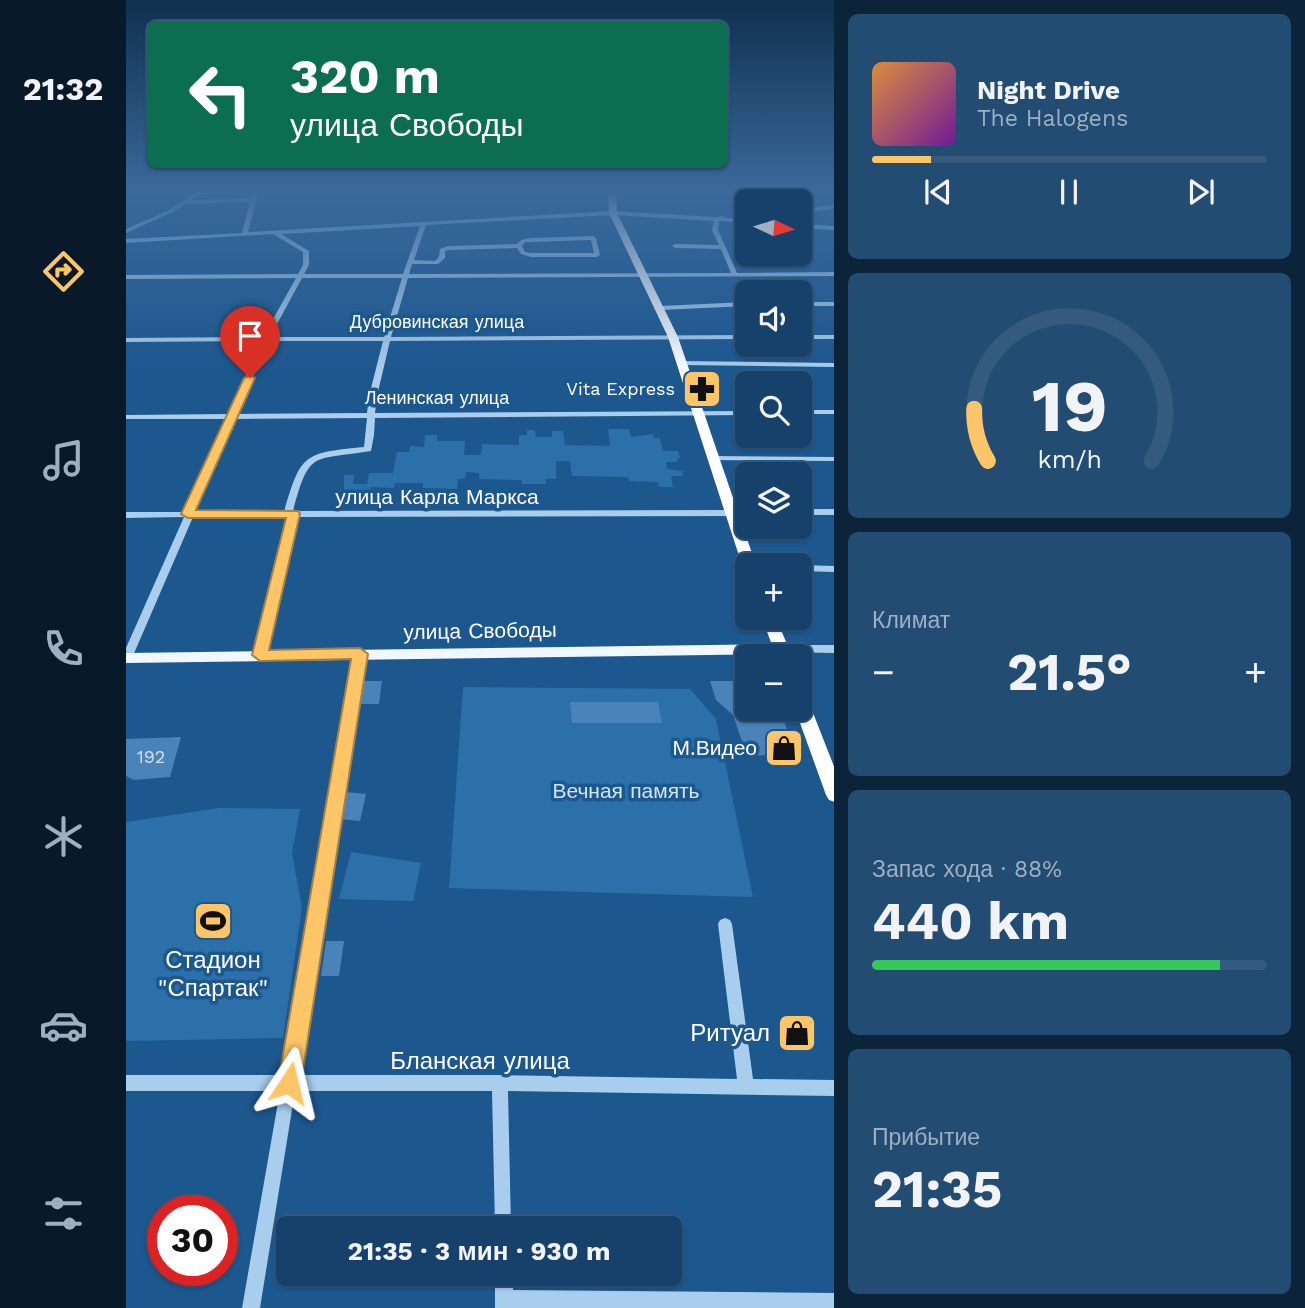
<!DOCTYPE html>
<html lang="ru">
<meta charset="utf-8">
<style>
:root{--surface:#15416a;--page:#224c72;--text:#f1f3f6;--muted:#9dafc1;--line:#345a7e;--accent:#fec567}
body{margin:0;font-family:"Work Sans",sans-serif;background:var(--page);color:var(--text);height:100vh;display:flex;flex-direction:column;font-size:26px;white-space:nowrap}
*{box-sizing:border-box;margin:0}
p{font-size:23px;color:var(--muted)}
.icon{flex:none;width:38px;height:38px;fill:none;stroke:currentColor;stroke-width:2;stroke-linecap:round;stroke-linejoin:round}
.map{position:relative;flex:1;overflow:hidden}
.drawer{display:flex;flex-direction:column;gap:14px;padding:14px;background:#0c243a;width:471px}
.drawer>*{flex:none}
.guide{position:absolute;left:21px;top:21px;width:581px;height:147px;border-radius:10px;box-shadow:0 2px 5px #0004,0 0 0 2px var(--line);background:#0b6e4f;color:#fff;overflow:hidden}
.needle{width:46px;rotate:94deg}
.fabs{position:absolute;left:609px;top:189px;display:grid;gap:14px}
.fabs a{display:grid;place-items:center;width:77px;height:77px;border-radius:10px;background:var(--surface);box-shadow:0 2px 5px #0004,0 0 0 2px var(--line);font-size:35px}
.speed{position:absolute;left:21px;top:1195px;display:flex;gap:14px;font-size:35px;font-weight:700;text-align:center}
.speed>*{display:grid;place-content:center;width:91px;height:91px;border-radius:50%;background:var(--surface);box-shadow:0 2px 5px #0004,0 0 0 2px var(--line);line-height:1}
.speed .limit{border:10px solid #d22;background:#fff;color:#111}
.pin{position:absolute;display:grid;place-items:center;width:60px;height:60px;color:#fff;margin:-72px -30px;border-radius:50% 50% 50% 0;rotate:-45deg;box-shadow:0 0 7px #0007}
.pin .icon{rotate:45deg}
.me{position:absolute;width:77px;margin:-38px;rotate:10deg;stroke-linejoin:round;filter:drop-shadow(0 0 5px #0008)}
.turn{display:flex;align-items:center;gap:24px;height:147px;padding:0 28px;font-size:32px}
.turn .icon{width:91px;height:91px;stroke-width:2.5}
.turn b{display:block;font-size:49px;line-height:60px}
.big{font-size:52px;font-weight:700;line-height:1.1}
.drawer .card{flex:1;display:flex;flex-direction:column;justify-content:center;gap:10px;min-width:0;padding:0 24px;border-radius:10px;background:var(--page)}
.drawer .dial{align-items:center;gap:0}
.dial svg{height:182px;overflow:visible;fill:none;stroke:var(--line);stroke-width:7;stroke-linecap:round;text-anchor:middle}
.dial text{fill:var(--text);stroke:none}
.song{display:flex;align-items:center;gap:21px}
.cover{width:84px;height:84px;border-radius:10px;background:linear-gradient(135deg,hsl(30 70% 55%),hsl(280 70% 35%))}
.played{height:7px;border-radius:4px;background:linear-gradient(90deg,var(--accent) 15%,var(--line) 15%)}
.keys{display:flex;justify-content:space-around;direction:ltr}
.heat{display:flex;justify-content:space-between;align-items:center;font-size:38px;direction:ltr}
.charge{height:10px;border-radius:5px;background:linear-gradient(90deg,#34c759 88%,var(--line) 0)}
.trip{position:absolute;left:150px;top:1216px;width:406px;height:70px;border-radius:10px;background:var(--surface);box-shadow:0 2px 5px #0004,0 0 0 2px var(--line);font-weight:700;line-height:70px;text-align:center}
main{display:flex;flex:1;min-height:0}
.dock{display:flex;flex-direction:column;width:126px;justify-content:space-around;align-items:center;background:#081a2a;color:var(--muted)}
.dock .icon{width:49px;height:49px}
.dock .active{color:var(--accent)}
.dock b{font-size:32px;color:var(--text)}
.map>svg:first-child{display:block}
</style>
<main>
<nav class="dock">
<b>21:32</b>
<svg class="icon active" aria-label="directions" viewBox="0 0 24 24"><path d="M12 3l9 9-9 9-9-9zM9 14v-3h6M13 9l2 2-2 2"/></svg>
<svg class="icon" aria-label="music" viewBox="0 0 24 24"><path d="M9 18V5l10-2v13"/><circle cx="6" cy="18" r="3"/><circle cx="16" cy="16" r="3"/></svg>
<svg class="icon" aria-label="phone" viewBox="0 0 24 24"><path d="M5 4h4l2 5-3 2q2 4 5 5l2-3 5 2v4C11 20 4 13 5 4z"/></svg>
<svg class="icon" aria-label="climate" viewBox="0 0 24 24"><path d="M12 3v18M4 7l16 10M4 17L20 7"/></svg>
<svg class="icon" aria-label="car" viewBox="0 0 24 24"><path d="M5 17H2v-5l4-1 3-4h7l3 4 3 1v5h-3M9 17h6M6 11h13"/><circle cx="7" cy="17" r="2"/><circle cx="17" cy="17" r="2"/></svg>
<svg class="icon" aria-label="filters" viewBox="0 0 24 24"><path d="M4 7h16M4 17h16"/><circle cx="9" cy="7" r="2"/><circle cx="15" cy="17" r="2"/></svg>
</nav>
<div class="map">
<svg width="709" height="1308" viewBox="0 0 709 1308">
<rect width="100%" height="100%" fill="#1c578e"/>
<g fill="#2c70aa">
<path d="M482 429H503L505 437 527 434 528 438H534L537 451H552L554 458 551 459V462H540L541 469 561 472H556L557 476H545L547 487H533L532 482 503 481 502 477 446 476 444 461H430V479H420V484H396V480L353 479V473L340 472 339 479H332L331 489 297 488V483H269L268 488 245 487 243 493 212 496 213 490H218V475H228L227 484H241L243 473H267L271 452H283L284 446 298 447 299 435H311V441H339L338 455H355L356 444 393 445V435H401V430H409L410 437H426V431H437L439 445 484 446Z"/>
<path d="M337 687 564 689 590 719 627 897 323 888Z"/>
<path d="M93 808 174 809 166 853 176 907 157 1038 0 1041V822Z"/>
<path d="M225 852 295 863 287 901 213 899Z"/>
</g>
<g fill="#4983b8">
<path d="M237 681H256L253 704H234Z"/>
<path d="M584 681H621V709H653L671 754 621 756 607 715 590 700Z"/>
<path d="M444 702H532L536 723H446Z"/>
<path d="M55 737 44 777 8 780 0 776V739Z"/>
<path d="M219 792 240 794 234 821 215 819Z"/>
<path d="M200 941H218L213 976H195Z"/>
</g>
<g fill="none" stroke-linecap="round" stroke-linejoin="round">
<g fill="#a9ceed" fill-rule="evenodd">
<path d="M72 191H129L132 193 122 232 487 211 589 217 597 216 600 218 621 219V223L593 221 592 230 611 273 709 272V276L282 278 265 337 621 335V339L264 341 251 396 249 413 621 411V415L249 418 248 435 245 451C187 461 184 448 167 511L621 510V516L171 517 139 655 134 659 129 655 162 517H67L6 658 1 662 0 648 58 517 0 518V512H60L101 419H0V415L103 414 135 341 0 342V338L137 337 170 278 0 279V275L172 274 177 265V252L147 234 0 243V239L116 233 124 202 60 204 47 212 0 233V229L43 210ZM125 193 127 195 125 198 65 200 75 194ZM487 215 588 221 586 230 593 245 549 244 546 246 549 248 595 249 605 273 283 274 286 264H312L319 258V251L323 250 391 248 395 254 405 257H471L474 255 470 238 467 236 404 238 395 240 391 244 322 246 314 249 313 257 309 261 288 260 300 225ZM294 226 277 274H178L183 265V251L155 234ZM465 240 468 253H405L399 252 396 246 399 242H404ZM176 278H276L258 337H144ZM142 341H257L243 396 241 413 111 414ZM241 418 238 447C178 453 175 453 158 512H69L109 419Z"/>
<path d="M709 205V209L674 213V209Z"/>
<path d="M674 224 709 226V230L674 228Z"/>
<path d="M621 302V306L534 310 531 308 534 306Z"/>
<rect x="674" y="302" width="35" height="4"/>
<rect x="674" y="335" width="35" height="4"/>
<path d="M553 361 709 363V367L556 365H553Z"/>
<rect x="674" y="410" width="35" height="4"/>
<path d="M583 456 709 457V461L586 460H583Z"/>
<rect x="674" y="509" width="35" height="6"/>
<path d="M673 565H674L709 566V572L674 571Z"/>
<path d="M655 645H709V653L651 652 650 649Z"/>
<path d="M234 650 239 654 171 1075H374L611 1079 592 924 594 920 599 918 604 920 606 924 627 1079 709 1080V1096L382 1091 385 1228H369L366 1091H169L134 1308H116L154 1091H0V1075H156L229 654Z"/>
<path d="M369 1274H387V1290L709 1293V1308H369Z"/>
</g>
<path fill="#f0f7ff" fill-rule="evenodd" d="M655 644 662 649 655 654 0 663V653Z"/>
<g fill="#fff" fill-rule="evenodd">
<path d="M482 191H490L491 213 552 337 630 565H621V569L616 565 542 337 483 213Z"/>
<path d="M636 618H650L666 656H650Z"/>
<path d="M674 694 680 696 682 700 709 769V802L703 800 700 795 669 709H674Z"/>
</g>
</g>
<linearGradient id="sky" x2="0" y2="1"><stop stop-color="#0f304e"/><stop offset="0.51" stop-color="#3a699b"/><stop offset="1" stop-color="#3a699b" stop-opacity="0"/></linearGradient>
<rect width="709" height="374" fill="url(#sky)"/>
<path fill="#fec567" stroke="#a58043" stroke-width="2" d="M124 375 129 378 70 510 172 511 174 514 143 650 234 648 242 654 175 1083 172 1091 163 1094 155 1091 152 1083 225 659 134 661 126 655 160 518H62L55 514 118 378Z"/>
<defs>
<g id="pharmacy-square" transform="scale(2.0125)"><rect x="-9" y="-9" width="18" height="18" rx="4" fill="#fec567" stroke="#1c578e"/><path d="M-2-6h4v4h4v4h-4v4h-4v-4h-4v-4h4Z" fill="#111"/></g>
<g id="shop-square" transform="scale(2.0125)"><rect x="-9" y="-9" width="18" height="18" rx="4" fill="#fec567" stroke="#1c578e"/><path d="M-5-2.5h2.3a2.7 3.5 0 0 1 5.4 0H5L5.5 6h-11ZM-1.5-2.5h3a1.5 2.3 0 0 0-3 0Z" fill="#111"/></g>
<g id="stadium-square" transform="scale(2.0125)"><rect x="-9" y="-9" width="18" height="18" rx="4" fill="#fec567" stroke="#1c578e"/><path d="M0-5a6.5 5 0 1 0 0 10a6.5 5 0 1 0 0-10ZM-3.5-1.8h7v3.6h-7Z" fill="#111"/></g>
</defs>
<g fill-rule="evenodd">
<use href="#pharmacy-square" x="576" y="389"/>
<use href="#shop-square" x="658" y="748"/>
<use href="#stadium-square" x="87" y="921"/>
<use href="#shop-square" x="671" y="1033"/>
</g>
<g text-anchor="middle" stroke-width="7" stroke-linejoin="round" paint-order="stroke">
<g font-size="18" fill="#fff" stroke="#1c578e">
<text x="311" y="328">Дубровинская улица</text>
<text x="311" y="404">Ленинская улица</text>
</g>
<g font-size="18" fill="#fff" stroke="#1c578e" text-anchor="end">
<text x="549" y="395">Vita Express</text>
</g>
<g font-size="18" fill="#d2e0ed">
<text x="25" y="763">192</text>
</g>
<g font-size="21" fill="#fff" stroke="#1c578e">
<text x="311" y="504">улица Карла Маркса</text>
<text transform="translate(354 631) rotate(-1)" y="7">улица Свободы</text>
</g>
<g font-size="21" fill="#fff" stroke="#1c578e" text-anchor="end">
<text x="631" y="755">М.Видео</text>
</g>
<g font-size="21" fill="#cfe6fa" stroke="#1c578e">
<text x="500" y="798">Вечная память</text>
</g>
<g font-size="24" fill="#fff" stroke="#1c578e">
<text x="87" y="968">Стадион<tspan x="87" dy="28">"Спартак"</tspan></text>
<text x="644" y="1041" text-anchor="end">Ритуал</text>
</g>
<g font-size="24" fill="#fff" stroke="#1c578e">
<text x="354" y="1069">Бланская улица</text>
</g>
</g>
</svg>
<div class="fabs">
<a><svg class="needle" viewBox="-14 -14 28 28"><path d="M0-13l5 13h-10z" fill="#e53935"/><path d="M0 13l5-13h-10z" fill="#9dafc1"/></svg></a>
<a><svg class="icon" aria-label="sound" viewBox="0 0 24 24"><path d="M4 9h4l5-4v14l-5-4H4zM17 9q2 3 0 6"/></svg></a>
<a><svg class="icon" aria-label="search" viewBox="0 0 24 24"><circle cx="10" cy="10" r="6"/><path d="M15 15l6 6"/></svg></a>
<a><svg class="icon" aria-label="layers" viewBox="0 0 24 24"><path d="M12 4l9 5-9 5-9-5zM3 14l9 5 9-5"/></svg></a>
<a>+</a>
<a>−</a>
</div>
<div class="speed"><div class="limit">30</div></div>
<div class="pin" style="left:124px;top:378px;background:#d93025"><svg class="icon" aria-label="arrive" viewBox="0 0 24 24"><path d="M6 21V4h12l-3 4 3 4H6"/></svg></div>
<svg class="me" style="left:163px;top:1083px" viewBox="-20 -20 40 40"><path d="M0-17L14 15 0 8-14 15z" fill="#fec567" stroke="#fff" stroke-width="4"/></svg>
<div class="trip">21:35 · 3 мин · 930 m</div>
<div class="guide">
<div class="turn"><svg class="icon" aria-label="left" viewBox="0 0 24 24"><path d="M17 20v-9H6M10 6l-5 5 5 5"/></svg><div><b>320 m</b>улица Свободы</div></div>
</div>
</div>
<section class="drawer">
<div class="card">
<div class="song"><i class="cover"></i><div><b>Night Drive</b><p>The Halogens</p></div></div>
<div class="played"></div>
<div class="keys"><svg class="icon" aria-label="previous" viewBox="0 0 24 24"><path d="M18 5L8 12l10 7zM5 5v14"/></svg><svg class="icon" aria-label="pause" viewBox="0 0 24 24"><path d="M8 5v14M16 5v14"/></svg><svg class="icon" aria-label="next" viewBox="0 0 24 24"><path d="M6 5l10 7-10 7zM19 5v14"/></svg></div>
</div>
<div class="card dial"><svg viewBox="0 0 100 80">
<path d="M14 69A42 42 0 1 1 86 69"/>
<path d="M14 69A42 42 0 0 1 8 46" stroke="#fec567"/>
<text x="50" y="56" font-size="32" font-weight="700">19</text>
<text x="50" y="72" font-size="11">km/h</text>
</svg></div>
<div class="card"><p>Климат</p>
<div class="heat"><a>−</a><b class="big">21.5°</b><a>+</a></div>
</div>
<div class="card"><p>Запас хода · 88%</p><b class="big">440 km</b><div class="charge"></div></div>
<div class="card"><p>Прибытие</p><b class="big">21:35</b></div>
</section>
</main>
